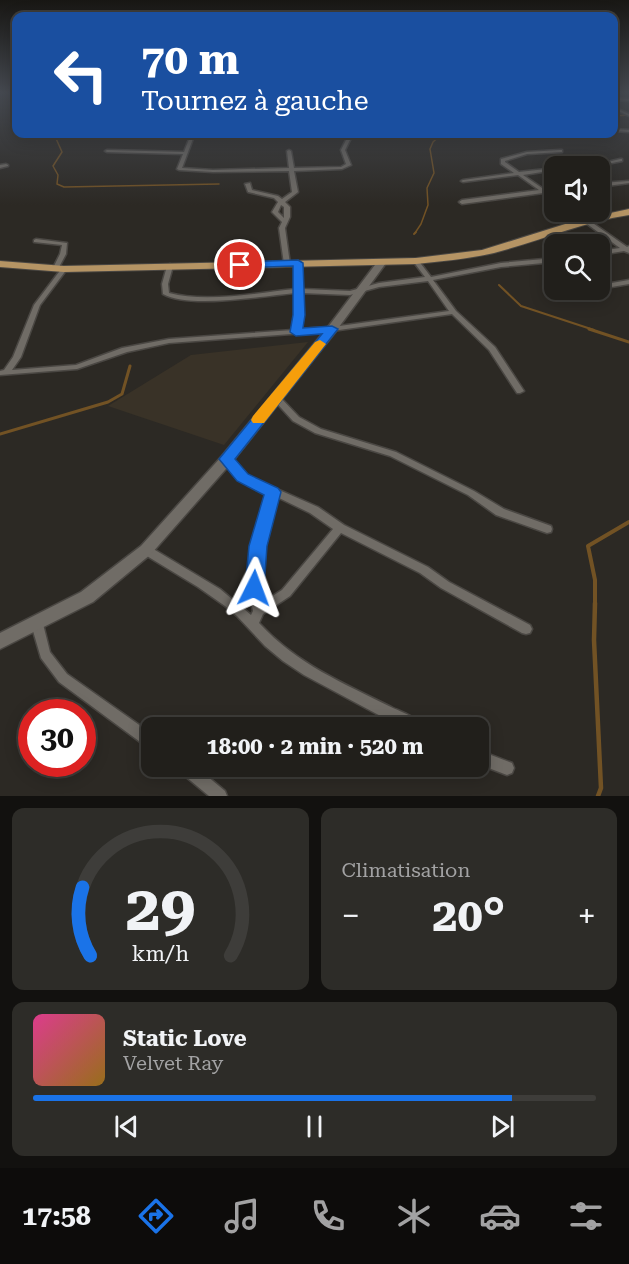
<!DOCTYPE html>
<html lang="fr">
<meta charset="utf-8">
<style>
:root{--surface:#211f1b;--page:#2d2c28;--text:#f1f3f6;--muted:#a2a2a3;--line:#3e3d3a;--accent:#1a73e8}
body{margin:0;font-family:"Roboto Serif",serif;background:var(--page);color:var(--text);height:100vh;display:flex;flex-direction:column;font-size:22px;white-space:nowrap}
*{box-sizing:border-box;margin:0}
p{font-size:20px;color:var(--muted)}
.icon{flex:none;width:33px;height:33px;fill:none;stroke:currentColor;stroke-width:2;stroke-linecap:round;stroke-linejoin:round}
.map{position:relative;height:796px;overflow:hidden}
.details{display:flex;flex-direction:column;gap:12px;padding:12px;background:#12110f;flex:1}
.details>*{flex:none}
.banner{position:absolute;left:12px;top:12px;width:606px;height:126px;border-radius:12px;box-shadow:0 3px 15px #0003,0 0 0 2px var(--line);background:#1a4fa0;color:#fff;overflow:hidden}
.fabs{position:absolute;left:544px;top:156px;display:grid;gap:12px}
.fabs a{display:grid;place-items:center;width:66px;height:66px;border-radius:12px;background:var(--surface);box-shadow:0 3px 15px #0003,0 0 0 2px var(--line);font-size:30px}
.speed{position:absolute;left:18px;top:699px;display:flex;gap:12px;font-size:30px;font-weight:700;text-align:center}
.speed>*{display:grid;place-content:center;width:78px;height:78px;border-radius:50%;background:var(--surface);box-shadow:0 3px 15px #0003,0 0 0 2px var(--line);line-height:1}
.speed .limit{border:9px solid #d22;background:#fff;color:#111}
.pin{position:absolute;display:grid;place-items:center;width:51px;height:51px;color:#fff;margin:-26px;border:3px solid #fff;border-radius:50%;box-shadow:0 2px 6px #0007}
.me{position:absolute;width:66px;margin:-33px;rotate:3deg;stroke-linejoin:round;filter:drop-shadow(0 0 4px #0008)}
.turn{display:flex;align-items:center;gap:21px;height:126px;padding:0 30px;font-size:27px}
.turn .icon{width:78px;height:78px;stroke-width:2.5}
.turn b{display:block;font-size:42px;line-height:51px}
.big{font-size:45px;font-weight:700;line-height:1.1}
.details .tile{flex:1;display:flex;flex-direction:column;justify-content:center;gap:9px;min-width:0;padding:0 21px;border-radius:12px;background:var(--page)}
.details .dial{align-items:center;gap:0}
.dial svg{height:156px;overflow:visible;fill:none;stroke:var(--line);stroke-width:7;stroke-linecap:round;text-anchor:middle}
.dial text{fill:var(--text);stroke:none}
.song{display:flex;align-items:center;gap:18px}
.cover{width:72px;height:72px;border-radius:9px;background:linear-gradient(135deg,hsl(330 70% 55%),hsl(40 70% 35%))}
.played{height:6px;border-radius:3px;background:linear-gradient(90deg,var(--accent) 85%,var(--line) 85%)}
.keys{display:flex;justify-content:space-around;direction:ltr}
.heat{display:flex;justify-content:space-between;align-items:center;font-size:33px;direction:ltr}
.details .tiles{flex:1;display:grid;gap:12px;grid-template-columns:1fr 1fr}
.tile:last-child{grid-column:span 2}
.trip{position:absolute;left:141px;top:717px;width:348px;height:60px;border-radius:12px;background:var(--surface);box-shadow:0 3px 15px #0003,0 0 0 2px var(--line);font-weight:700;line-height:60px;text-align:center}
.tabs{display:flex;height:96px;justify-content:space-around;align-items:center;background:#0d0c0b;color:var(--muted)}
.tabs .icon{width:42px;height:42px}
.tabs .on{color:var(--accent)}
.tabs b{font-size:27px;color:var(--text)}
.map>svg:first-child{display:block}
</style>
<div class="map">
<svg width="629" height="796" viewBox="0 0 629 796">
<rect width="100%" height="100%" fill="#2c2924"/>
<path fill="#393227" d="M308 342 224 445 108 406 191 355Z"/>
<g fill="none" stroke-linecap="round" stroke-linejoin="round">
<g stroke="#725224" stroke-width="1.5">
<path d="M614 116 629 115"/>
<path d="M54 134 62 152 53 166 58 175 57 184 64 187 219 184"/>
<path d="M415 233 421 224 428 205 427 188 434 173 430 149 433 142 442 134"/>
</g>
<g stroke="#725224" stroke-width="2">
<path d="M414 234 416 232"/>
<path d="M499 285 521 306 594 330"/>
</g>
<g stroke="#725224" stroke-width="3">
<path d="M589 329 629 342"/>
<path d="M0 434 108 402 122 394 130 366"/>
</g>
<path stroke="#725224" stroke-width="4" d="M595 605V580L588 546 629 522"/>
<path stroke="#725224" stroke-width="4.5" d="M595 603 594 640 601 788 598 796"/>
<g stroke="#4a4743" stroke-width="3">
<g id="street">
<path d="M614 98 629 99V101L614 100Z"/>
<path d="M614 107 629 114V116L614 109Z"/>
<path d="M614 129 629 130V132L614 131Z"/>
<path d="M191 134H208L194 136 182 168 213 170 289 168 287 151 289 150 291 151 294 168 341 167 346 164 341 150 349 134H353L345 150 351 165 342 169 294 171 298 192 285 202 290 207V217L285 228 290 264 289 265H285L284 264 279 228 282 222 272 212 278 202 274 198 248 192 245 184 250 183 252 190 278 196 282 199 292 192 289 171 213 172 179 170 177 169 183 154 107 152 105 151 107 150 184 152ZM281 205 284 207V218L278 212Z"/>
<path d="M560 150H562V152L527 154 505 161V162L519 172 555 168V170L523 175 545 190 555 188V192H549L555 197V201L543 193 462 204 459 202 462 200 539 190 518 175 463 182 461 181 463 180 514 173 501 164V159L527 152Z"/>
<path d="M620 159H622V161L597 166H591Z"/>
<path d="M6 164 8 165V166L0 168V165Z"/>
<path d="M629 181V183L600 187V183Z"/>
<path d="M572 212H577L627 247 629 246V253L624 251 600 255V251L620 248 572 213Z"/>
<path d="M36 239 67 243 66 254 58 269 56 270 53 268 60 254 62 245 34 242V240Z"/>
<path d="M555 258V262L501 267 433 280 456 311 495 347 524 391 520 393H517L489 350 452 314 332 331 169 343 127 352 77 369 0 375V371L4 370 13 357 34 305 62 268 64 267 67 269 40 305 21 357 12 370 76 365 122 348 169 339 293 330 296 315 295 293C264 296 189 309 163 294L162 284 167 266 170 264 173 266 168 284 169 293C206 303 257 293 295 289V263L298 261 301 263 302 289 350 291 379 283 425 277 413 261 416 259 418 260 431 277 501 263ZM428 281 449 311 332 327 300 329 302 315V293L350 295 379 287Z"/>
<path d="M629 280V284L600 289V285Z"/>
<path d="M580 290H589L588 291 563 298 560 296 561 295Z"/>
<path d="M276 395 279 396 299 417 321 429 396 452 474 491 504 509 551 526 552 529 551 532 547 533 496 515 468 495 390 456 315 433 293 421 272 398Z"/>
<path d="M227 456 230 457 245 475 318 507 344 525 428 567 449 582 530 625 532 629 530 633 526 634 522 633 441 588 420 573 341 533 290 596 263 614 259 623C298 665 343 683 393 708 402 712 419 718 423 728H403L304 675 283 661 265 646 237 616 225 606 198 587 142 553 141 550 142 547 146 546 150 547 220 589 251 615 253 611 250 596V566L256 536 268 493 239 479 222 459 224 457ZM277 497 310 513 333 529 282 590 263 602C255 567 268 531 277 497Z"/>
<path d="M37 619 41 620 43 624 50 652 67 674 152 734V749L147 747 59 682 41 658 31 624 33 620Z"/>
<path d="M478 750 512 763 514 768 512 773 507 775 478 764Z"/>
<path d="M177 766H195L225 791 227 796H209L179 771Z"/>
</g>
</g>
<g stroke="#4a4743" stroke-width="3">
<path id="secondary" d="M381 260 386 263 336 331 232 462 151 554 93 602 0 649V633L81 592 141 546 222 456 328 327 378 261Z"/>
</g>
<g stroke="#4a4743" stroke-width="2">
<path id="primary" d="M629 209V215C582 222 540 241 494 253 469 259 442 261 416 264L64 272 0 267V261L64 266 416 258 482 250 578 220Z"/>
</g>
<use href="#street" fill="#706c66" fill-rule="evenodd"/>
<use href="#secondary" fill="#706c66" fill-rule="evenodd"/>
<use href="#primary" fill="#b59464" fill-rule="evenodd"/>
</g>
<linearGradient id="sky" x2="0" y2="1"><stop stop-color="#181714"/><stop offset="0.45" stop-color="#454950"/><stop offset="1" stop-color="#454950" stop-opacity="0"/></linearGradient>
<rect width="629" height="205" fill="url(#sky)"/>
<path fill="#1a73e8" stroke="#114b97" stroke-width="1.5" d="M298 260 303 263 305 315 303 328 332 326 338 329 235 459 248 474 278 488 281 492 267 546 264 588 261 593 254 596 248 593 245 588 249 546 264 495 237 481 219 459 322 334 296 336 290 332 293 315V266L240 268 235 265 240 262Z"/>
<path fill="#f59e0b" d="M320 340 326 344 264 423H253L251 420 253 416 315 342Z"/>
</svg>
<div class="fabs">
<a><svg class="icon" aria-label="sound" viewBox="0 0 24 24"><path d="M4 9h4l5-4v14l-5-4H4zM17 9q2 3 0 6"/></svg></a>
<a><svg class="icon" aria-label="search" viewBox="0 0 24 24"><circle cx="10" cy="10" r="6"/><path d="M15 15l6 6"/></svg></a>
</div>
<div class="speed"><div class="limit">30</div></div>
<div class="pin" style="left:240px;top:265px;background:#d93025"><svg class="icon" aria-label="arrive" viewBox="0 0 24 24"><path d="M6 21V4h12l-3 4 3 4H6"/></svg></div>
<svg class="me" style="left:254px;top:588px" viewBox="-20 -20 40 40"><path d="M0-17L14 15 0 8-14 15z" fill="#1a73e8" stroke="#fff" stroke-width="4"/></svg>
<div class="trip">18:00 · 2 min · 520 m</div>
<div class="banner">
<div class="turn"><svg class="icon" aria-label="left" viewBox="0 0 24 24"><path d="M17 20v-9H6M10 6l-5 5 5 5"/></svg><div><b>70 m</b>Tournez à gauche</div></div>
</div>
</div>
<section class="details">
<div class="tiles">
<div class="tile dial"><svg viewBox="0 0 100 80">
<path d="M14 69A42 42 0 1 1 86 69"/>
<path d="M14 69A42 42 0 0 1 10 34" stroke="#1a73e8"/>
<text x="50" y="56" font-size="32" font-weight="700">29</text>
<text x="50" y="72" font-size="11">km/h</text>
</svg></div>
<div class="tile"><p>Climatisation</p>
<div class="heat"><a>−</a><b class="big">20°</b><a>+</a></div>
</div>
<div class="tile">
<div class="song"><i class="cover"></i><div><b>Static Love</b><p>Velvet Ray</p></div></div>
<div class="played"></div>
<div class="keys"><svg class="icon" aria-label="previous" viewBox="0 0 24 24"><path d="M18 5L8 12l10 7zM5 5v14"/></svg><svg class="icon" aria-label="pause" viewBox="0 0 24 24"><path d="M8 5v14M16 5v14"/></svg><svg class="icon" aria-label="next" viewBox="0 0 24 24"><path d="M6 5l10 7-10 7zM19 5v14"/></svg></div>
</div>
</div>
</section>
<nav class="tabs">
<b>17:58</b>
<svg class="icon on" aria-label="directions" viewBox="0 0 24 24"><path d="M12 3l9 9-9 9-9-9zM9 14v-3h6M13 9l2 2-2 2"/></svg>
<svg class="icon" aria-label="music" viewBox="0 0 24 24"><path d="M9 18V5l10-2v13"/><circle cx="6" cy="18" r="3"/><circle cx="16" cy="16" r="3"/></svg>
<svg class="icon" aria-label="phone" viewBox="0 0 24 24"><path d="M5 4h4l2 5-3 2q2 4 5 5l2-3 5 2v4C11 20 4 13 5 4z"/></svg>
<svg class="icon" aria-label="climate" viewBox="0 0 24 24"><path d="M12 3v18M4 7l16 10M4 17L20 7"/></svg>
<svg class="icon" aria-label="car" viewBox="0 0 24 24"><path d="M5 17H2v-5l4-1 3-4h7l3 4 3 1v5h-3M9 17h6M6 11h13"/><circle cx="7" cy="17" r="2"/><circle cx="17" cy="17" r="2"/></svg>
<svg class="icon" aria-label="filters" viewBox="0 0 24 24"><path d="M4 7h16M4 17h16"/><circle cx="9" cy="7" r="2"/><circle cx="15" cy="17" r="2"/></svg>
</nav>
